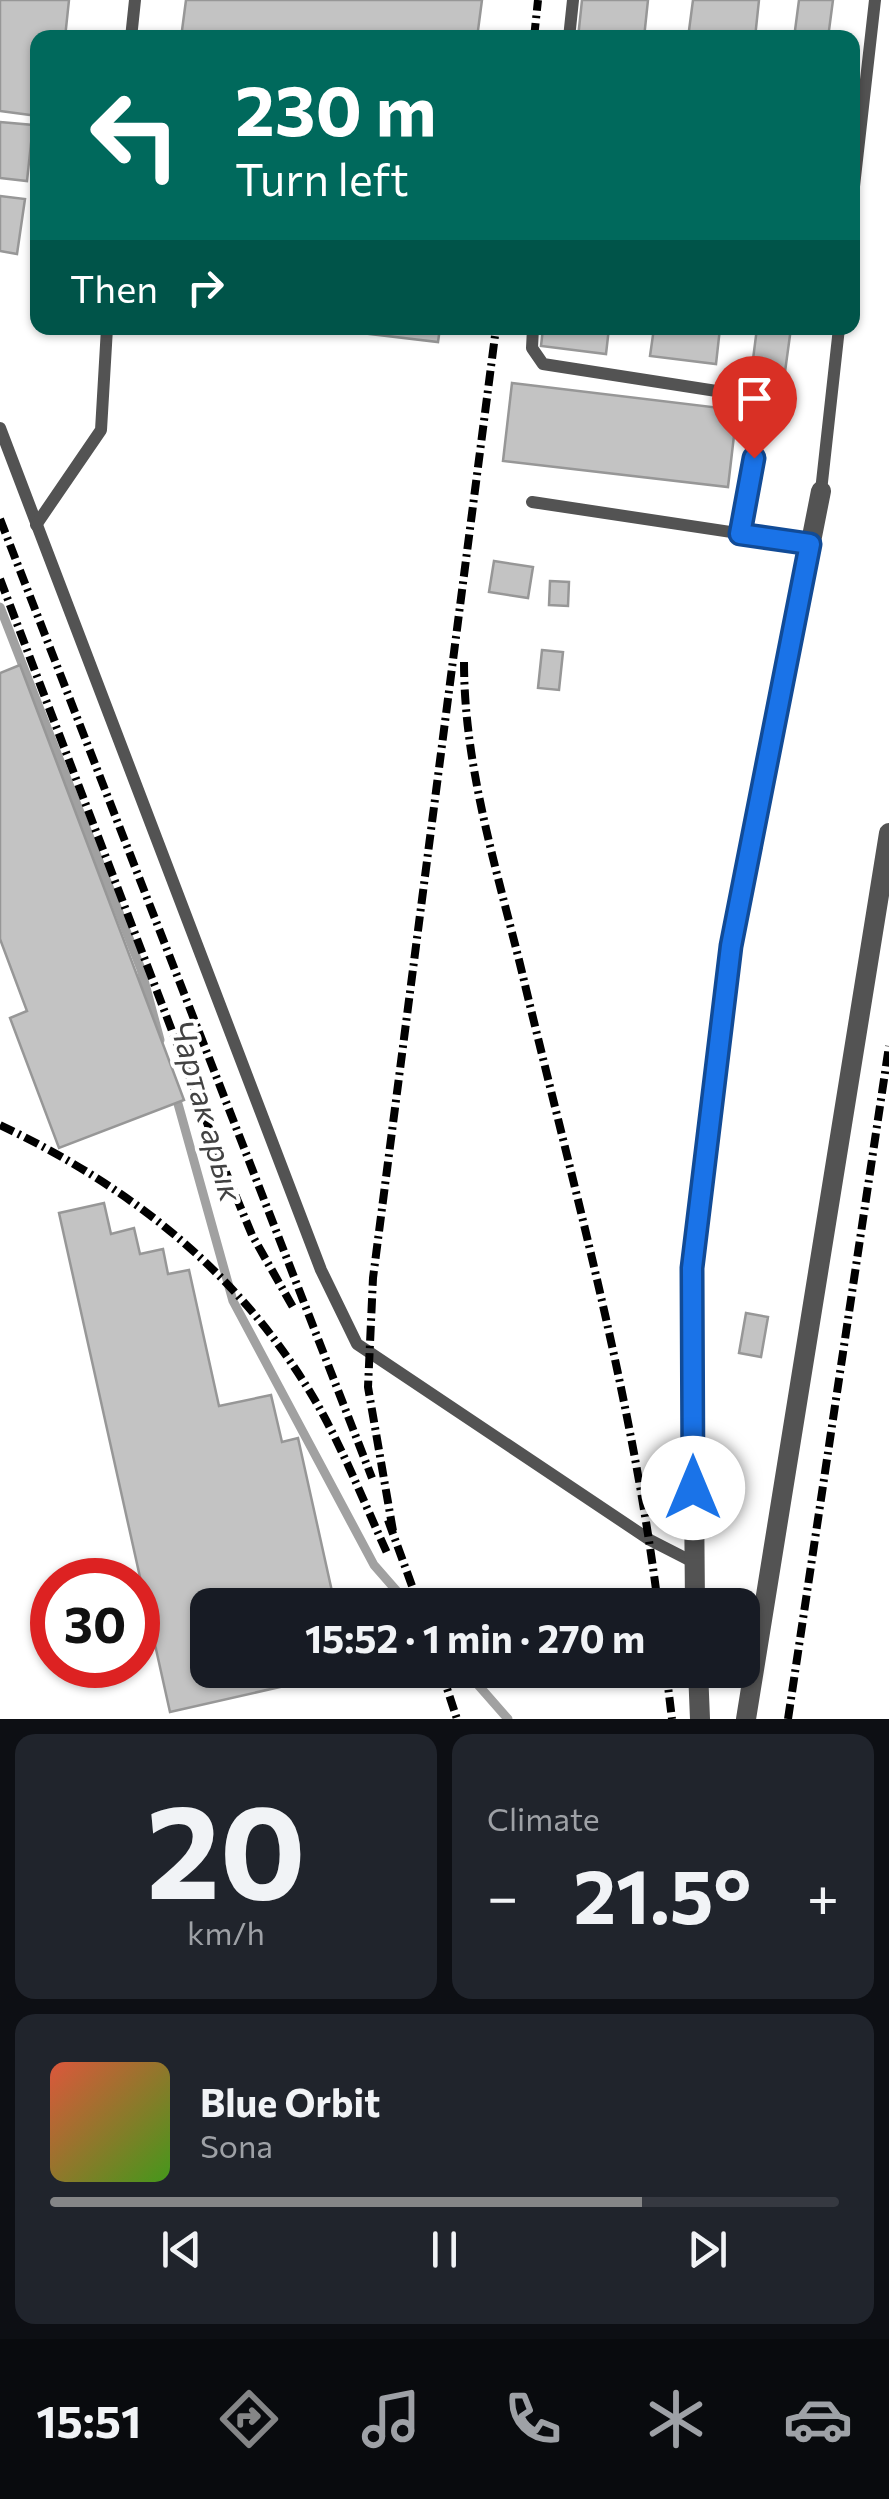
<!DOCTYPE html>
<meta charset="utf-8">
<style>
:root{--surface:#171b24;--page:#20242c;--text:#f1f3f6;--muted:#9ea1a6;--line:#363941;--accent:#858687}
body{margin:0;font-family:Commissioner,sans-serif;background:var(--page);color:var(--text);height:100vh;display:flex;flex-direction:column;font-size:38px;white-space:nowrap}
*{box-sizing:border-box;margin:0}
p{font-size:32px;color:var(--muted)}
.icon{flex:none;width:55px;height:55px;fill:none;stroke:currentColor;stroke-width:2;stroke-linecap:round;stroke-linejoin:round}
.map{position:relative;height:1719px;overflow:hidden}
.drawer{display:flex;flex-direction:column;gap:15px;padding:15px;background:#0d0f14;flex:1}
.drawer>*{flex:none}
.hud{position:absolute;left:30px;top:30px;width:830px;height:305px;border-radius:20px;box-shadow:0 2px 8px #0004;background:#00695c;color:#fff;overflow:hidden}
.speed{position:absolute;left:30px;top:1558px;display:flex;gap:20px;font-size:50px;font-weight:700;text-align:center}
.speed>*{display:grid;place-content:center;width:130px;height:130px;border-radius:50%;background:var(--surface);box-shadow:0 2px 8px #0004;line-height:1}
.speed .limit{border:15px solid #d22;background:#fff;color:#111}
.pin{position:absolute;display:grid;place-items:center;width:85px;height:85px;color:#fff;margin:-102px -42px;border-radius:50% 50% 50% 0;rotate:-45deg;box-shadow:0 0 10px #0007}
.pin .icon{rotate:45deg}
.me{position:absolute;width:110px;margin:-55px;rotate:0deg;stroke-linejoin:round;filter:drop-shadow(0 0 8px #0008)}
.turn{display:flex;align-items:center;gap:35px;height:210px;padding:0 40px;font-size:45px}
.turn .icon{width:130px;height:130px;stroke-width:2.5}
.turn b{display:block;font-size:70px;line-height:85px}
.then{display:flex;align-items:center;height:95px;padding:0 40px;background:#0003;gap:20px;font-size:38px}
.big{font-size:75px;font-weight:700;line-height:1.1}
.drawer .tile{flex:1;display:flex;flex-direction:column;justify-content:center;gap:15px;min-width:0;padding:0 35px;border-radius:20px;background:var(--page)}
.drawer .dial{align-items:center;gap:0}
.dial b{font-size:130px;line-height:1}
.song{display:flex;align-items:center;gap:30px}
.cover{width:120px;height:120px;border-radius:15px;background:linear-gradient(135deg,hsl(10 70% 55%),hsl(100 70% 35%))}
.played{height:10px;border-radius:5px;background:linear-gradient(90deg,var(--accent) 75%,var(--line) 75%)}
.keys{display:flex;justify-content:space-around;direction:ltr}
.heat{display:flex;justify-content:space-between;align-items:center;font-size:55px;direction:ltr}
.drawer .tiles{flex:1;display:grid;gap:15px;grid-template-columns:1fr 1fr}
.tile:last-child{grid-column:span 2}
.trip{position:absolute;left:190px;top:1588px;width:570px;height:100px;border-radius:20px;background:var(--surface);box-shadow:0 2px 8px #0004;font-weight:700;line-height:100px;text-align:center}
.tab-bar{display:flex;height:160px;justify-content:space-around;align-items:center;background:#090b0e;color:var(--muted)}
.tab-bar .icon{width:70px;height:70px}
.tab-bar .active{color:var(--accent)}
.tab-bar b{font-size:45px;color:var(--text)}
.map>svg:first-child{display:block}
</style>
<div class="map">
<svg width="889" height="1719" viewBox="0 0 889 1719">
<rect width="100%" height="100%" fill="#fff"/>
<g fill="none" stroke-linecap="round" stroke-linejoin="round">
<g stroke="#a1a1a1" stroke-width="9">
<path d="M0 607 141 969 160 1040"/>
<path d="M175 1093 233 1301 374 1565 409 1605"/>
<path d="M465 1670 508 1719"/>
</g>
</g>
<g fill="#c3c3c3" stroke="#979797" stroke-width="2.5">
<path d="M0 0H69L65 38H38V116L0 111Z"/>
<path d="M186 0H482L477 38H181Z"/>
<path d="M582 0H648L644 38H578Z"/>
<path d="M693 0H759L755 38H688Z"/>
<path d="M799 0H833L828 38H794Z"/>
<path d="M0 122 33 125 27 181 0 178Z"/>
<path d="M0 196 25 199 17 254 0 251Z"/>
<path d="M319 328H440L438 342Z"/>
<path d="M543 328H609L606 354 541 346Z"/>
<path d="M654 328H720L716 364 650 356Z"/>
<path d="M757 328H791L784 379 751 375Z"/>
<path d="M512 383 737 410 728 487 503 461Z"/>
<path d="M494 561 533 567 528 598 489 592Z"/>
<path d="M550 581 569 582 568 606 549 605Z"/>
<path d="M542 650 563 652 559 690 538 688Z"/>
<path d="M20 665 184 1100 59 1148 10 1018 27 1011 0 939V673Z"/>
<path d="M104 1203 111 1234 134 1228 140 1254 163 1249 168 1274 189 1270 219 1406 271 1395 282 1442 298 1438 335 1605H208V1670L350 1671 170 1712 59 1213Z"/>
<path d="M746 1313 768 1317 761 1357 739 1353Z"/>
</g>
<g fill="none" stroke-linecap="round" stroke-linejoin="round">
<g stroke="#535353" stroke-width="12">
<path d="M131 38 135 0"/>
<path d="M569 38 573 0"/>
<path d="M852 204 875 0"/>
<path d="M533 328 532 348 543 364 755 397 762 402 740 534"/>
<path d="M0 428 321 1270 357 1344 650 1540 693 1562"/>
<path d="M821 491 839 328"/>
<path d="M532 502 810 544"/>
<path d="M36 525 101 430 107 328"/>
</g>
<g stroke="#535353" stroke-width="20">
<path d="M695 1605 692 1268 731 946 821 491"/>
<path d="M698 1670 700 1719"/>
<path d="M746 1719 889 833"/>
</g>
<g stroke="#000" stroke-width="8" stroke-dasharray="15 5 2.5 5" stroke-linecap="butt">
<path d="M534 38 538 0"/>
<path d="M0 519 372 1478"/>
<path d="M0 579 225 1170 252 1235 294 1309"/>
<path d="M464 662C464 773 501 882 526 989 575 1192 632 1397 658 1605"/>
<path d="M0 1125C135 1189 246 1278 320 1409 346 1456 366 1507 388 1555"/>
<path d="M388 1520 419 1605"/>
<path d="M393 1531 368 1387 373 1278 496 328"/>
<path d="M441 1670 457 1719"/>
<path d="M666 1670 672 1719"/>
<path d="M788 1719 889 1046"/>
</g>
</g>
<g fill="none" stroke-linecap="round" stroke-linejoin="round">
<g stroke="#114b97" stroke-width="25">
<path id="route" d="M693 1488 692 1268 731 946 810 544 740 534 754 458"/>
</g>
<use href="#route" stroke="#1a73e8" stroke-width="18"/>
</g>
<g text-anchor="middle" stroke-width="8" stroke-linejoin="round" paint-order="stroke">
<g font-size="32" font-style="italic" fill="#424242" stroke="#fff">
<text transform="translate(206 1111) rotate(74)" y="11">Чартак арык</text>
</g>
</g>
</svg>
<div class="speed"><div class="limit">30</div></div>
<div class="pin" style="left:754px;top:458px;background:#d93025"><svg class="icon" aria-label="arrive" viewBox="0 0 24 24"><path d="M6 21V4h12l-3 4 3 4H6"/></svg></div>
<svg class="me" style="left:693px;top:1488px" viewBox="-20 -20 40 40"><circle r="19" fill="#fff"/><path d="M0-13L10 11 0 6-10 11z" fill="#1a73e8"/></svg>
<div class="trip">15:52 · 1 min · 270 m</div>
<div class="hud">
<div class="turn"><svg class="icon" aria-label="left" viewBox="0 0 24 24"><path d="M17 20v-9H6M10 6l-5 5 5 5"/></svg><div><b>230 m</b>Turn left</div></div>
<div class="then">Then<svg class="icon" aria-label="right" viewBox="0 0 24 24"><path d="M7 20v-9h11M14 6l5 5-5 5"/></svg></div>
</div>
</div>
<section class="drawer">
<div class="tiles">
<div class="tile dial"><b>20</b><p>km/h</p></div>
<div class="tile"><p>Climate</p>
<div class="heat"><a>−</a><b class="big">21.5°</b><a>+</a></div>
</div>
<div class="tile">
<div class="song"><i class="cover"></i><div><b>Blue Orbit</b><p>Sona</p></div></div>
<div class="played"></div>
<div class="keys"><svg class="icon" aria-label="previous" viewBox="0 0 24 24"><path d="M18 5L8 12l10 7zM5 5v14"/></svg><svg class="icon" aria-label="pause" viewBox="0 0 24 24"><path d="M8 5v14M16 5v14"/></svg><svg class="icon" aria-label="next" viewBox="0 0 24 24"><path d="M6 5l10 7-10 7zM19 5v14"/></svg></div>
</div>
</div>
</section>
<nav class="tab-bar">
<b>15:51</b>
<svg class="icon active" aria-label="directions" viewBox="0 0 24 24"><path d="M12 3l9 9-9 9-9-9zM9 14v-3h6M13 9l2 2-2 2"/></svg>
<svg class="icon" aria-label="music" viewBox="0 0 24 24"><path d="M9 18V5l10-2v13"/><circle cx="6" cy="18" r="3"/><circle cx="16" cy="16" r="3"/></svg>
<svg class="icon" aria-label="phone" viewBox="0 0 24 24"><path d="M5 4h4l2 5-3 2q2 4 5 5l2-3 5 2v4C11 20 4 13 5 4z"/></svg>
<svg class="icon" aria-label="climate" viewBox="0 0 24 24"><path d="M12 3v18M4 7l16 10M4 17L20 7"/></svg>
<svg class="icon" aria-label="car" viewBox="0 0 24 24"><path d="M5 17H2v-5l4-1 3-4h7l3 4 3 1v5h-3M9 17h6M6 11h13"/><circle cx="7" cy="17" r="2"/><circle cx="17" cy="17" r="2"/></svg>
</nav>
